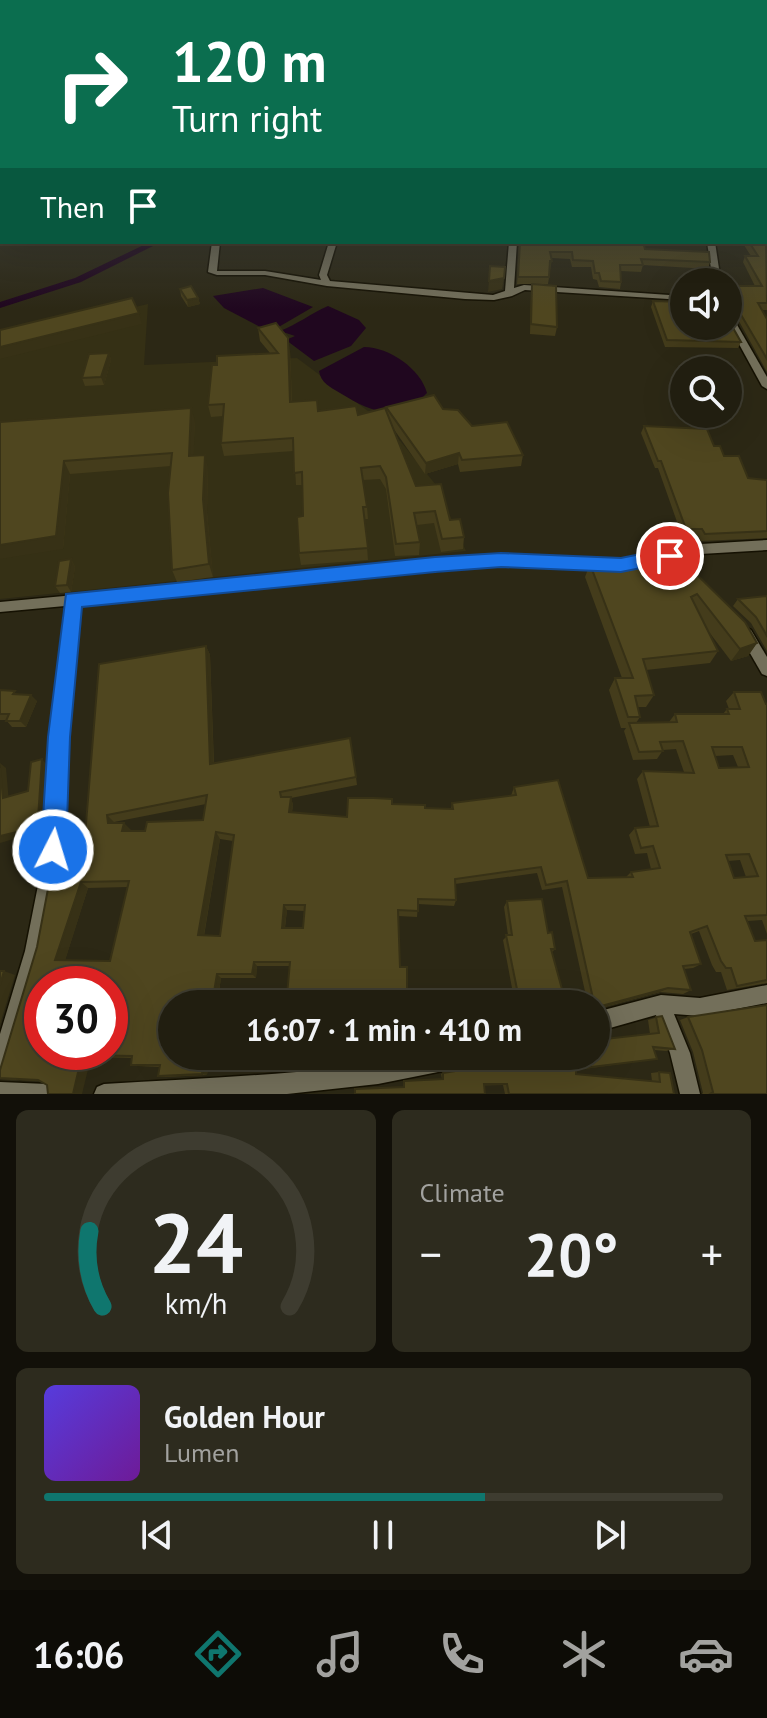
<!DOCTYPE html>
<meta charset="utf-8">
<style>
:root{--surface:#211e10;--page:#2d2b1e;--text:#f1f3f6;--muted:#a2a29f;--line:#3e3c30;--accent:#0f766e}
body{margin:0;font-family:"PT Sans",sans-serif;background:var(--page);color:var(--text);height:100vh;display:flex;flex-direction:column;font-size:30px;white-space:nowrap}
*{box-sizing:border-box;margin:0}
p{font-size:26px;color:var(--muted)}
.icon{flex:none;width:44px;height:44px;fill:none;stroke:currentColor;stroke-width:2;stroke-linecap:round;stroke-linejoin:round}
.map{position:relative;height:1094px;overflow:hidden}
.details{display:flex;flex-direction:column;gap:16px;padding:16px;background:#121009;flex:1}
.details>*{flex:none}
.guide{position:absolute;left:0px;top:0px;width:768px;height:244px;box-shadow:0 8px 32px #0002,0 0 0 2px var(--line);background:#0b6e4f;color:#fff;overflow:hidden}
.tools{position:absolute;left:670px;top:268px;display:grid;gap:16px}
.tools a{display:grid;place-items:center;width:72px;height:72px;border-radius:50%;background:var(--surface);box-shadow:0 8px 32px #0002,0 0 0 2px var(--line);font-size:40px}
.speed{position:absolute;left:24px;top:966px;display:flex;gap:16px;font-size:40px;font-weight:700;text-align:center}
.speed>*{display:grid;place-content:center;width:104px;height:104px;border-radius:50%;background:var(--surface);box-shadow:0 8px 32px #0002,0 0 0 2px var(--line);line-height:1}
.speed .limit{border:12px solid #d22;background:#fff;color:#111}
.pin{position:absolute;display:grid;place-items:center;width:68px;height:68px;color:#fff;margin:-34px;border:4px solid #fff;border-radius:50%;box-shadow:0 2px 8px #0007}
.me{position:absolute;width:88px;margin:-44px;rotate:5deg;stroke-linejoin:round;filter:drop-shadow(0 0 6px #0008)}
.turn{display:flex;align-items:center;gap:28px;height:168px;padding:0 40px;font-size:36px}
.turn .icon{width:104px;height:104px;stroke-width:2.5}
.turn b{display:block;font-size:56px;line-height:68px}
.then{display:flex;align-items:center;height:76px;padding:0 40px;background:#0003;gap:16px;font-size:30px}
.big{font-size:60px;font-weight:700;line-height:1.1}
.details .tile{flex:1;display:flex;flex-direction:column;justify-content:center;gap:12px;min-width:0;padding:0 28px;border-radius:12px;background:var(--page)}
.details .dial{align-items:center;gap:0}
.dial svg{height:208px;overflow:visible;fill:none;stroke:var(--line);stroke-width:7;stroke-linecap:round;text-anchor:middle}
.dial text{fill:var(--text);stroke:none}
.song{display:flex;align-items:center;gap:24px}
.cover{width:96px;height:96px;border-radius:12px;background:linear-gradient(135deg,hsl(250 70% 55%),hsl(280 70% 35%))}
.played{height:8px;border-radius:4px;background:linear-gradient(90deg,var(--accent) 65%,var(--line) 65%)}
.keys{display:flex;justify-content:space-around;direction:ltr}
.heat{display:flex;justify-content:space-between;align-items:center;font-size:44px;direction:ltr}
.details .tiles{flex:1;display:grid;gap:16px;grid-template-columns:1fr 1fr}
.tile:last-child{grid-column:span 2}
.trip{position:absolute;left:158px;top:990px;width:452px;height:80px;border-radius:40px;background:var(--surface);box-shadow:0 8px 32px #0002,0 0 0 2px var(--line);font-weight:700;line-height:80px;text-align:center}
.menu{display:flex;height:128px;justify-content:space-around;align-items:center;background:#0d0c06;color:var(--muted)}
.menu .icon{width:56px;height:56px}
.menu .on{color:var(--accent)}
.menu b{font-size:36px;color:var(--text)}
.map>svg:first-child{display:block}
</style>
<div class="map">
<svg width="767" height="1094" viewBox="0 0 767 1094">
<rect width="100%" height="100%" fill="#2c2815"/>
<path fill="#353015" d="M148 304 144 365 297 358 388 426 436 485 466 551 0 599V339Z"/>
<g fill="#20071f">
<path d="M263 288 313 307 270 332 224 308 213 296Z"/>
<path d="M328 306 359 320 366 328 351 346 314 361 286 340 295 336 280 331C298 324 310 314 328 306Z"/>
<path d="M364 347C389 347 421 369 427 393 398 424 371 412 340 393 330 387 321 383 319 371Z"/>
</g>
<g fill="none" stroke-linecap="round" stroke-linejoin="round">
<path fill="#20071f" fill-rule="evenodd" d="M150 242H161L81 282 0 308V302L75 278Z"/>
<g stroke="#151102" stroke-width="3">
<g id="minor">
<rect x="766" y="158" width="1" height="5"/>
<rect x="766" y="191" width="1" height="4"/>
<path d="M212 242H220L217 271H265L321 280 319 275 329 242H337L327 275 330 281 493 295 505 291 509 242H517L514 288 524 285 684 296V300L525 290 512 296 494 300 465 299 327 286 265 275H217L208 272Z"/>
<path d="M707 242H715L721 282H713Z"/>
<path d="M728 313 732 316 767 377V389L762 386 728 324Z"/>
<path d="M767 540V550L701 554 648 565 644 563 642 560 644 557 648 555 701 544Z"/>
<path d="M501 555 606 560 610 562 612 565 610 568 606 570 501 565 78 605 66 737 61 850 43 951 10 1067 7 1074 0 1077V1034L25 951 45 850 52 737 65 606 0 612V602Z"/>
<path d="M746 628 751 630 767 657V676L762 674 739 634 741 630Z"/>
<path d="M767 985V1003L700 1016 674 1014 690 1053 700 1094H680L670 1053 656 1015 596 1032V1012L661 995 700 998Z"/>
<path d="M424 1056H478L475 1063 468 1066 378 1084 287 1094H94L97 1087 104 1084C211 1078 318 1074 424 1056Z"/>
<path d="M0 1082 47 1084 54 1087 57 1094H0Z"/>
</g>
</g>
<use href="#minor" fill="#736f5a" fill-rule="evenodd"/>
</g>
<g fill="#443c1b" fill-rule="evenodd">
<rect x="0" y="155" width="2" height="55"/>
<path d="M742 242H767V310H762L767 319V372L735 314 729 311 728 319 741 342 738 348 665 347 651 307 653 301 679 302 681 296 728 326 729 286H755L743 262 745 256H751Z"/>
<path d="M527 244 645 249 710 262 708 269 643 265 641 272 621 271V282L620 289 599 287 597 280 593 279 591 267H572L570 259 552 258 548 284H517L520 250Z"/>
<path d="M532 284 557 327 555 336 530 334 531 293Z"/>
<path d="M180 289 198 298 200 304 188 307 181 296Z"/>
<path d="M258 328 290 351 292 401 318 411 358 415 386 411V407L443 409 523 455 521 466 460 472 458 464 425 474 393 428 416 486 450 520 464 537 463 549 441 552 434 523 417 525 420 542 419 555 395 556 386 489 380 479 363 480 367 507 368 519H365L368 560 301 565 299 553 303 516 302 485H296L294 451 224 456 221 443 223 416 211 417 208 405 217 365 270 353 260 341Z"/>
<path d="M109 353 111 360 104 385 85 386 82 378Z"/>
<path d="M195 421 193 456 208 468 207 512 213 577 177 582 172 570 171 466 70 474 63 549 0 422Z"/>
<path d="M644 426 714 446 748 478 767 480V538L701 541 698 536H682L658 468H655L641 433Z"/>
<path d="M71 559 75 567 71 592 60 593 55 586Z"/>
<path d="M590 564 676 567 757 643 748 656 731 661 709 632 718 651 710 663 646 670 654 695 646 707H638L640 717 636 723 669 722 675 714H723L727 709H729L726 701 734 692 767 704V934L762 920 747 921 755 941 767 940V983L727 990 721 972H716L712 965 699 931 691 934 701 964 693 968 684 969 691 990 683 994 660 992 601 1008 599 1016 596 1018V1004H515L503 940 508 935 504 907 507 901 548 933 555 949 552 952 565 1000 586 996 562 887 542 890 537 873 455 884 456 900 454 906 418 904 417 917 398 916 287 995 290 966H257L256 978H221L207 1075 165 1077 158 1076 160 1067 138 1066 131 1065 132 1058 91 1057 47 1085 39 1081 0 1079 85 836 206 646 210 655 214 763 356 777 357 785 291 798 293 805 292 812 347 817 392 804 425 808 451 809 452 803 511 796 514 787 588 878H625L631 872 651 869 647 853 635 854 629 835 635 828 650 827 637 779 643 771 684 772 676 749 663 750 657 759 633 760 624 731 626 728H621L609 690 615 678H622L585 577ZM733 755 738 767 719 768 715 756ZM206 804 203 820 145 831H130L114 823V822ZM220 839 233 841 220 936H204ZM740 860 746 877 734 878 728 861ZM128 887 110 961 65 960 88 888ZM287 910 304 911 303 928H285Z"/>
<path d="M767 596V651L751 623 733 606 738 599Z"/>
<path d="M0 690 18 694 37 701 26 727H12L6 720H0Z"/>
<path d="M662 1016 675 1049 666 1051 654 1050 657 1059 576 1070V1074L652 1081 651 1073 659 1072 674 1094H505L503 1085 403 1087 442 1079 441 1074 443 1073 484 1067 483 1056H596L650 1034 648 1020Z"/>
<path d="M688 1017 767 1094H702L703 1093 693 1052 680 1020Z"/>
<path d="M250 1056H288L286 1070 253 1072 249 1071Z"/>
<path d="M304 1056H414L306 1068 304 1066Z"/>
</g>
<g fill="#373116">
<path d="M504 278 502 289 488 292 489 281Z"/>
<path d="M198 298 200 304 188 307 187 300Z"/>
<path d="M139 313 142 324 0 359V347Z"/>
<path d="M288 338 290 351 292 414 290 402Z"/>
<path d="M109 353 111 360 104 385 101 377Z"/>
<path d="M191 408 195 421 193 469 189 456Z"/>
<path d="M459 453 458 464 425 474 426 463Z"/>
<path d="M205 455 208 468 207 512 213 577 209 564 203 499Z"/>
<path d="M64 461 70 474 63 549 0 559V545Z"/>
<path d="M71 559 75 567 71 592 67 585Z"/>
<path d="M757 643 748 656 731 661 740 649Z"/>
<path d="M206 646 210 655 214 772 210 764Z"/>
<path d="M31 695 37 701 26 727 20 721Z"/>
<path d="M42 759 47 765 43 839 30 842 24 837Z"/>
<path d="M0 763 6 768 9 803 3 798Z"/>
<path d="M291 797 293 805 291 819 289 812Z"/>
<path d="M107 815 114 822 115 831 108 823Z"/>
<path d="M124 823 131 830 129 838 122 831Z"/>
<path d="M25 830 31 834 0 843V836Z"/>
<path d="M216 832 220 839 203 940 198 935Z"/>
<path d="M81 882 88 888 64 964 55 960Z"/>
<path d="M284 905 287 910 284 933 282 928Z"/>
<path d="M254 962 257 966 256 978 252 974Z"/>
<path d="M4 971 15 975 0 1024V985Z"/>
<path d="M217 974 221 978 217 1004H212Z"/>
<path d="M668 988 660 992 596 1009 601 1006Z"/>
<path d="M82 1055 91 1057 82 1094H73Z"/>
<path d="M204 1056H210L207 1075 202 1074Z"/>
<path d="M284 1056H288L286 1070 283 1068Z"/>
</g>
<g fill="#4f461f" stroke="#373116" stroke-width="2" fill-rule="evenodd">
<path d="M0 155H2V189L0 188Z"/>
<path d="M766 240 767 303H758L767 319V359L737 308 730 304 728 319 741 342 667 340 653 301 684 302V326H728V295H734L729 286H762L745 256H758L749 242H766Z"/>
<path d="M528 242H643L645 249 709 252 710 262 641 259 643 265H620L621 282 601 281 599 273H595L593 261 573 260 572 252H550L552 261H550L549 277H518L520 243 528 244Z"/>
<path d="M490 266 505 267 504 278 489 281Z"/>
<path d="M532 284 556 286 557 327 531 324Z"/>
<path d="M191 286 198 298 187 300 180 289Z"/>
<path d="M132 298 139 313 0 347V330Z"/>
<path d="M276 323 288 338 290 402 317 400 318 411 356 406 358 415 385 408 416 486 441 484 450 520 460 519 464 537 442 539 435 511 414 513 420 542 396 544 386 477 380 466 361 468 367 507H363L368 548 299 553 297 517 303 516 302 472 294 473 293 438 221 443 224 404 208 405 212 365H217V356L278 353 258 328Z"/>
<path d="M109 353 101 377 82 378 89 354Z"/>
<path d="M434 395 443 409 458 410 472 426 507 422 523 455 462 460 459 453 426 463 386 407Z"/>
<path d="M191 408 189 456 205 455 203 499 209 564 172 570 168 493 172 453 64 461 56 536 0 545V422Z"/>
<path d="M644 426 707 429 714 446H720L724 456H739L748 478 767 480V531L705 534 702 529H686L661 461H658Z"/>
<path d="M670 556 676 567 686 564 745 622 757 643 740 649 697 594 691 597 718 651 643 659 654 695 635 696 640 717H628L615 678H633L590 564Z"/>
<path d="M71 559 67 585 55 586 59 561Z"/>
<path d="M767 596V636L756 617 738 599Z"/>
<path d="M206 646 210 764 350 738 356 777 280 792 281 797H291L289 812 347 817 348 798H374L392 799V804L425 805V808L453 809 452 803 516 795 514 787 558 780 588 878 633 877 631 872 660 868 653 846 641 848 635 828 658 826 643 771 694 773 683 741 660 742 663 751 639 752 629 723 677 722 675 714H729L727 709H740L734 692H761L766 704H767V915L745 916 755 941 767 940V980L737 986 731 968H726L721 961 707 926 690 932 701 964 683 966 691 990 668 988 601 1006 599 1016 596 1017V1004H520L506 935H512L507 901 542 899 548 933 552 932 555 949H551L565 1000 592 994 567 881 546 885 541 867 455 879 456 900 418 899V911L398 910 400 967H407V1004H257L258 995H287L290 962H254L252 974H217L212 1004H172V1056H204L202 1074 158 1076 160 1065H131L132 1056 82 1055 73 1094H48L47 1085 38 1080 0 1078V1070L37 947 58 836H85L99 664ZM712 747H742L749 767 719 768ZM207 795 203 820 147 822 145 831H122L124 823H108L107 815ZM216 832 234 835 220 936 198 935ZM749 854 758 876 734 878 726 855ZM129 881 110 961 55 960 81 882ZM284 905H305L303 928H282ZM42 984H110V1052H42Z"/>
<path d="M0 690 15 691 13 694 31 695 20 721H6L9 714H0Z"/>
<path d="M42 759 37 834 24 837 25 830 0 836V768L3 798 28 791 31 762Z"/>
<path d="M0 971H4L0 985Z"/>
<path d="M767 1005V1094H710L713 1092 702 1050 688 1017Z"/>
<path d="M662 1016 675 1049 653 1047 657 1059 576 1069V1074L660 1082 659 1072 670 1073 674 1094H509L507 1084H484L485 1094H355V1089L404 1087V1081L443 1079V1073L487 1066 486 1056H596V1040L659 1033 656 1017Z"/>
<path d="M250 1056H284L283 1068 249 1071Z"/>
<path d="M304 1056H398L304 1066Z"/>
</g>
<linearGradient id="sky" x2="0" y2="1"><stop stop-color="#18160c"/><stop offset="0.5" stop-color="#454846"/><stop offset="1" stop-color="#454846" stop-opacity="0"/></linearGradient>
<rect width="767" height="309" fill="url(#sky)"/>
<path fill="#1a73e8" stroke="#114b97" stroke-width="2" d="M670 548 676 551 679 556 676 561 621 572 501 567 435 572 82 607 70 737 66 850 62 859 53 863 44 859 41 850 48 737 66 594 435 557 501 553 621 558Z"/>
</svg>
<div class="tools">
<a><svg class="icon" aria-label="sound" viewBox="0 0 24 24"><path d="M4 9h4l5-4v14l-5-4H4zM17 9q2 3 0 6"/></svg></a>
<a><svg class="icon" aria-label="search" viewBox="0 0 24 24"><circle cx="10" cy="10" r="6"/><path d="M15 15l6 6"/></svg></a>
</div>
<div class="speed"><div class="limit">30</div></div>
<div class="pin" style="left:670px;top:556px;background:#d93025"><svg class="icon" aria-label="arrive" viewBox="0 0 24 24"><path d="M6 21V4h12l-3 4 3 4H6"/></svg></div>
<svg class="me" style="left:53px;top:850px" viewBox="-20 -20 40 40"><circle r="17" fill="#1a73e8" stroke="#fff" stroke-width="3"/><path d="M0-11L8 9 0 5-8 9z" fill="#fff"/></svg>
<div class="trip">16:07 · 1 min · 410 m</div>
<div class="guide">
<div class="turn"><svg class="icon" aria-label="right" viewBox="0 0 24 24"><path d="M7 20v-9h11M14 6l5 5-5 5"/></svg><div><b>120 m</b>Turn right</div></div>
<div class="then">Then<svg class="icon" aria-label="arrive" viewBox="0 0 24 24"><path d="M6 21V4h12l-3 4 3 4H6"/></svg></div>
</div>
</div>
<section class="details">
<div class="tiles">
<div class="tile dial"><svg viewBox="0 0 100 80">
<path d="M14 69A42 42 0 1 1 86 69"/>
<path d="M14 69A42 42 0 0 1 9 40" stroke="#0f766e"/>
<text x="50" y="56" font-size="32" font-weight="700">24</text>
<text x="50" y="72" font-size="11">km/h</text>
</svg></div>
<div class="tile"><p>Climate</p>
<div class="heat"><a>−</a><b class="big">20°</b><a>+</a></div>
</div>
<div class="tile">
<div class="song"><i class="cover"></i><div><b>Golden Hour</b><p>Lumen</p></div></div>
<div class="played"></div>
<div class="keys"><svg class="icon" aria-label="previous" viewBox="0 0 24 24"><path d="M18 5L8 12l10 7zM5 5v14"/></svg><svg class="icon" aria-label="pause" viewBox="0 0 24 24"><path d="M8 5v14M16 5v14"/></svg><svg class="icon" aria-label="next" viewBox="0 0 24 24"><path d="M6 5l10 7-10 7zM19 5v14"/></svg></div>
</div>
</div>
</section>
<nav class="menu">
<b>16:06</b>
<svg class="icon on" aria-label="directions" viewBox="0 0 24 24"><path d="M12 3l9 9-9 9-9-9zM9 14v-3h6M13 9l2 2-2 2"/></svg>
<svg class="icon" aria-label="music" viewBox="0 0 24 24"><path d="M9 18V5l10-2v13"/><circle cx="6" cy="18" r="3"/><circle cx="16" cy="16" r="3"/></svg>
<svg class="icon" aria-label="phone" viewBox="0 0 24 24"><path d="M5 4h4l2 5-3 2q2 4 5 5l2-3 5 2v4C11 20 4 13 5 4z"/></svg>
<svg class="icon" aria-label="climate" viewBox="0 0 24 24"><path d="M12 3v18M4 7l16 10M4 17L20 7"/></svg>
<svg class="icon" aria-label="car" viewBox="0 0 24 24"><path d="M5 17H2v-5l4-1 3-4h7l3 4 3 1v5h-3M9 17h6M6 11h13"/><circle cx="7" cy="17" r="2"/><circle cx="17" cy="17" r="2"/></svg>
</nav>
